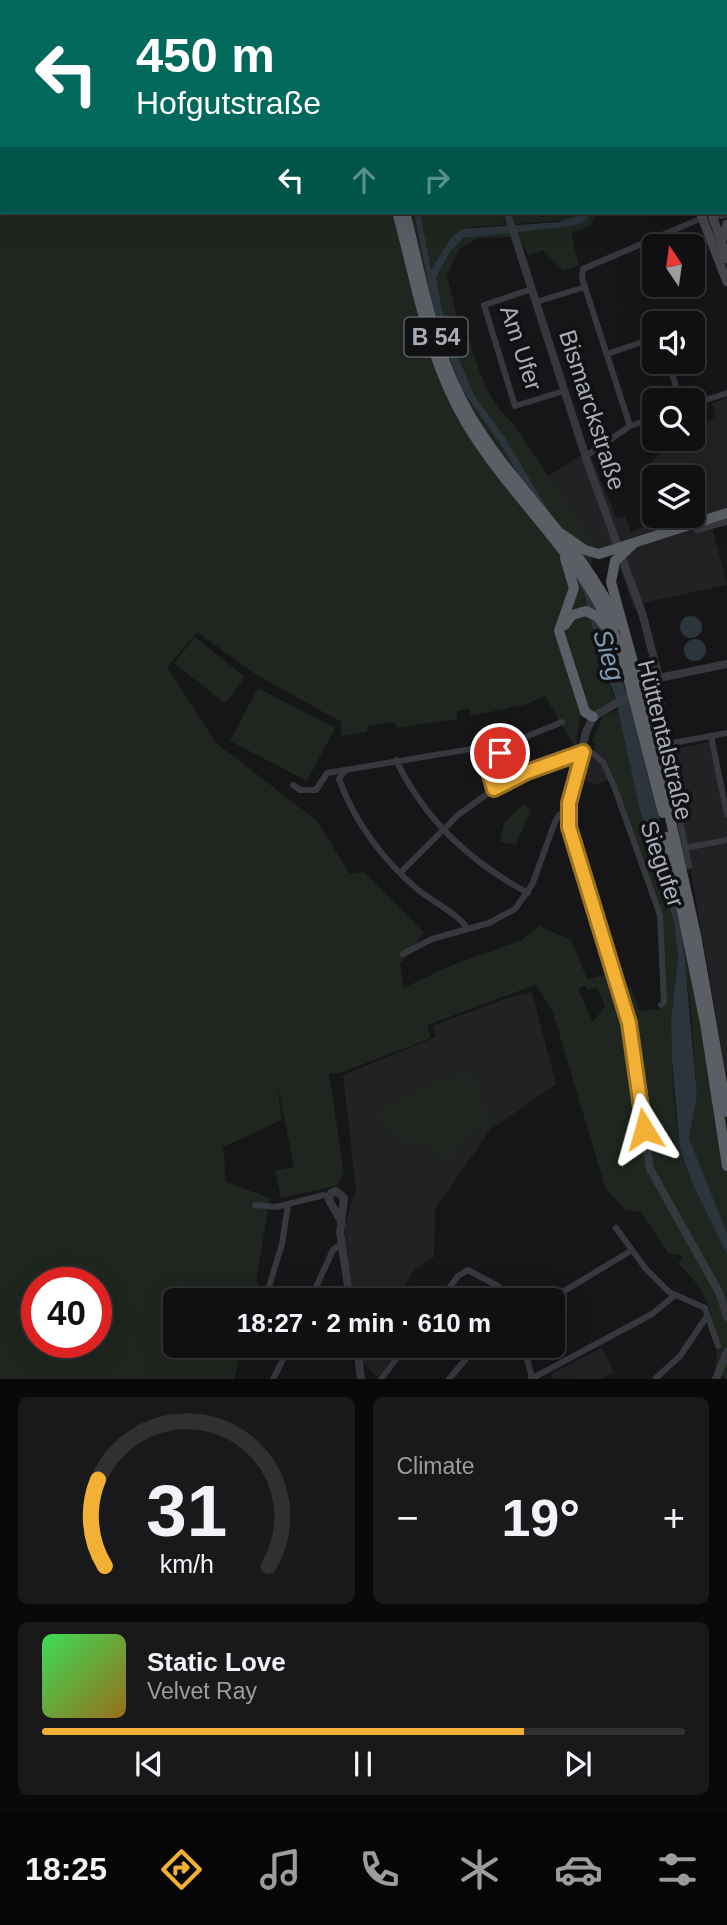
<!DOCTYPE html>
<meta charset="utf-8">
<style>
:root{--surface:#101012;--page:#19191b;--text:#f1f3f6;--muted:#9c9d9f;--line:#303032;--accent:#f2b134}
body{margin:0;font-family:Arial,sans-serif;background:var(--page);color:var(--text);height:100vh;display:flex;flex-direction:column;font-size:26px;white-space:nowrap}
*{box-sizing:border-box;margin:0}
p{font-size:23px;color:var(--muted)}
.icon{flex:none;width:38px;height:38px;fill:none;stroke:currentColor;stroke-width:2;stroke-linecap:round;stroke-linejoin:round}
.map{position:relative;height:1379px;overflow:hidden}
.drawer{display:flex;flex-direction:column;gap:18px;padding:18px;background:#09090a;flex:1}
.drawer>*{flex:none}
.hud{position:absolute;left:0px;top:0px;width:728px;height:214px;box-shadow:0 7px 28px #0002,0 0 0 2px var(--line);background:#00695c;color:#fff;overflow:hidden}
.needle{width:46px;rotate:347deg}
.buttons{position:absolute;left:642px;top:234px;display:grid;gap:14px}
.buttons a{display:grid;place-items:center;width:63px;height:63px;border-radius:10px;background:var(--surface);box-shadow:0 7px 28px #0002,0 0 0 2px var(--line);font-size:35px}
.speed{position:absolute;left:21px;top:1267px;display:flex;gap:14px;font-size:35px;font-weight:700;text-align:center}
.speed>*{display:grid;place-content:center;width:91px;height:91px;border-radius:50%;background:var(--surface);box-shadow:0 7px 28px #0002,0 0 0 2px var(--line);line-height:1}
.speed .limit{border:10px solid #d22;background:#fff;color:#111}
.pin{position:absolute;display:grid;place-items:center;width:60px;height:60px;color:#fff;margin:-30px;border:4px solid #fff;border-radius:50%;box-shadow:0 2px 7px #0007}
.me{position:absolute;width:77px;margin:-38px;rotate:352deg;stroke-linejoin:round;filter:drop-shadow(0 0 5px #0008)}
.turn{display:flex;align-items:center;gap:24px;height:147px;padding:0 21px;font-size:32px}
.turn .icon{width:91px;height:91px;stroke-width:2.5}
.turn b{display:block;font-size:49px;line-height:60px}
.lanes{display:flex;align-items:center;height:66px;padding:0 21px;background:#0003;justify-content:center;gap:35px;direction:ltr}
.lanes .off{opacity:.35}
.big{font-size:52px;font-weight:800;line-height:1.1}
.drawer .widget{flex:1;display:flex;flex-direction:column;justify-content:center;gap:10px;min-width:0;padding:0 24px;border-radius:10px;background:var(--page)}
.drawer .dial{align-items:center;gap:0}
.dial svg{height:182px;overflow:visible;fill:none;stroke:var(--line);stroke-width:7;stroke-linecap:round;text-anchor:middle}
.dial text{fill:var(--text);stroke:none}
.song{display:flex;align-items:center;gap:21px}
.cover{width:84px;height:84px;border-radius:10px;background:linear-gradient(135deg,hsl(130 70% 55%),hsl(40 70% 35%))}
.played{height:7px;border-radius:4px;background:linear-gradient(90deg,var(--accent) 75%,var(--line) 75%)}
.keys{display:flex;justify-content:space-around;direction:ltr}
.heat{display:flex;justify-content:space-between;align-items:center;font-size:38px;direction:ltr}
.drawer .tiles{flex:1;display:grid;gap:18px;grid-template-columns:1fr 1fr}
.widget:last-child{grid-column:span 2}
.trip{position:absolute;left:163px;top:1288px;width:402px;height:70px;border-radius:10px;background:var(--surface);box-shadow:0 7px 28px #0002,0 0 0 2px var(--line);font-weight:800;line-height:70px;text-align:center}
.tab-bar{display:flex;height:112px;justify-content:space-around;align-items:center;background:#060607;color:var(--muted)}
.tab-bar .icon{width:49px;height:49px}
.tab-bar .selected{color:var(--accent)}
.tab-bar b{font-size:32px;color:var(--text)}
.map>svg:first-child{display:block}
</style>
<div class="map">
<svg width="727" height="1379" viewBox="0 0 727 1379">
<rect width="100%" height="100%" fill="#161618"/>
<g fill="#222225">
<path d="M727 398V522L712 526 727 585 646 602 634 610 621 570 617 571 613 557 596 546 547 477 588 451 617 519 625 516 631 532 655 522 639 489 654 478V516H693V478H655L659 475 651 463 659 453 655 439H693V428L716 418 712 403Z"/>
<path d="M713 741 727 812V1080L670 750Z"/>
<path d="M595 744 614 762 611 779 596 785 576 776 583 752 592 753Z"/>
<path d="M532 992 556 1084 490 1130 435 1209 434 1257 415 1269 396 1300H354L344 1227 356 1189 343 1075 436 1037 433 1026 507 998Z"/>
<path d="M361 1346H401L378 1377 363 1363Z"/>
<path d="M601 1348 614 1372 602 1379H554L551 1374Z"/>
</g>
<g fill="#1e261f" fill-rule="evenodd">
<path d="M0 0H70L2 2V212H501L506 225 472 227 460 240 478 234 573 226 583 222 593 212H598L590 226 571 233 579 266 563 270 543 250 528 255 519 236 477 239 459 249 447 276 459 325 464 324C475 356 485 401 512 422L596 546 584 593 601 662 617 706 580 717 576 749 545 696 527 704 471 716 470 709 457 711V719L397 728 395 722 367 726V732L341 736V722L255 674 197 632 167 667 216 743 317 821 350 874 364 872 424 933 400 964 404 988 452 965 520 941 539 926 571 940 587 979 620 971 625 989 631 987 640 1011 660 1009 664 1002 662 924 606 767 613 762 592 741 603 716 618 710 639 807 674 922 678 959 671 1020 673 1091 680 1149 693 1185 727 1255V1379L714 1373C723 1333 709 1289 678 1264L683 1256 668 1253 641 1212 625 1210 605 1187 552 1009 535 985 427 1025 431 1038 340 1073 329 1074 344 1173 336 1186 281 1198 275 1171 294 1167 277 1084 282 1120 223 1147 226 1182 270 1198 256 1281 259 1285 255 1300H175V1346H243L234 1379H0ZM585 985 587 990 597 987 605 1006 593 1022 578 989ZM37 1283H96V1342H37Z"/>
<path d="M512 212H529L541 217 585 212 573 220 516 224Z"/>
<path d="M195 637 245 677 225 703 174 663Z"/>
<path d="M258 688 335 728 307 781 230 741Z"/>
<path d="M647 688 684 855 727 1089V1233L689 1138 697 1095 691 1010 664 843 628 699ZM646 758 681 852 668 855Z"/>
<path d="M523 804 531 810 516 845 500 842 504 823Z"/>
<path d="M471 1072 490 1121 485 1133 475 1129 448 1161 415 1137 409 1145 380 1123 379 1108 421 1092 420 1087Z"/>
</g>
<g fill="#2c353c">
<path d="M414 212H420L431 270 451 238 462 229 558 222 593 212 583 222 573 226 463 238 449 253 436 277 442 310 459 360 474 395 505 438 596 591 629 702 679 897 697 1095 689 1138 727 1233V1255L693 1185 680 1149 672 1061 671 1020 678 959 674 922 639 807 615 696 601 662 584 593 504 449 461 388 434 312Z"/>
<circle cx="691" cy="627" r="11"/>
<circle cx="695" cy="650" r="11"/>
</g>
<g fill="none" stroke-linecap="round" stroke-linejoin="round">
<path stroke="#2c353c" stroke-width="10" d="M355 2V0"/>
<g stroke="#37383d" stroke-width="4.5">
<path d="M606 0H607"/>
<path d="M611 0V2"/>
<path d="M504 2 516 0"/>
</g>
<g stroke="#37383d" stroke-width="6">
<path d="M127 2 129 0"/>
<path d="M221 2 222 0"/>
<path d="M717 2 718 0"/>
<path d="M532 289 484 305 515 406 564 391"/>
<path d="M536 302 585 287"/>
<path d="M607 354 654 338"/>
<path d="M668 362 681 401"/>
<path d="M693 404 727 393"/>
<path d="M630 426 582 278 583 269 702 218"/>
<path d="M586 456 630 426 654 418"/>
<path d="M694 520 697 530 727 522"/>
<path d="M659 678 667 756 689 866"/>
<path d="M711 736 727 815"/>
<path d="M667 744 727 733"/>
<path d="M396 760C425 820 469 861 528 893"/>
<path d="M345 771 339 779C354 821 383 860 417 889 433 902 456 912 468 929"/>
<path d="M293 785 300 790H316L327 773 513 742 562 722"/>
<path d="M494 789C481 767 495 756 512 743"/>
<path d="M685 848 727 840"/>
<path d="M400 873 458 815 494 789 549 764 583 752 592 753 603 762 614 786 660 915 664 1002 661 1005"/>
<path d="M403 954 432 939 489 923 515 909 532 885 555 822 559 815 567 811"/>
<path d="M255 1205 276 1207 324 1195 329 1197"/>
<path d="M616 1228 646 1269 669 1292 705 1308 718 1346"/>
<path d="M269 1287 282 1244 288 1204"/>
<path d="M310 1300 333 1250 341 1244"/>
<path d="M440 1300 458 1276 468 1270 498 1286 513 1300"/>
<path d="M539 1300 566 1290 632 1250"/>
<path d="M524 1346 532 1378"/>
<path d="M273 1379 290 1346"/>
<path d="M381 1379 406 1346"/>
<path d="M449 1379 477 1346"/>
<path d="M531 1379 652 1314 675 1295"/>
<path d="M655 1379 680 1356 707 1316"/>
</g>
<g stroke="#37383d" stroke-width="8">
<path d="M453 0 454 2"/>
<path d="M507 212 588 464 643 616 659 678"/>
<path d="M712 216 727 214"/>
<path d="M727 664 659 678 593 717 586 732 567 811 572 840 629 1023 650 1169 720 1294 727 1317"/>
<path d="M340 1219 329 1200 331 1193 336 1191 344 1198 340 1232 350 1300"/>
<path d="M357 1346 361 1379"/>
<path d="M716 1379 727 1352"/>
</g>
<g stroke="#45474d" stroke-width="9">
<path d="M649 0V2"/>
<path d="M658 0V2"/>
<path d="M700 212 727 282"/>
<path d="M711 212 727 259"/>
<path d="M722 240 727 224"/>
</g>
<g stroke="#5b5e65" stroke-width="10">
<path d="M330 0 331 2"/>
<path d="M339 0V2"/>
<path d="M397 212C417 284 427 357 466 423 515 505 586 557 621 650"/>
<path d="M405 212C423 281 433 353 470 415 514 490 583 545 619 625"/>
<path d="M705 520 727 513"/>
<path d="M565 558 574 588 559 631 585 712 593 717"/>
<path d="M565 625 572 615 586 611 598 617 608 630"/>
<path d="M647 713 696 935 727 1112"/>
<path d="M667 837 705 1023 727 1166"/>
</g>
<g stroke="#5b5e65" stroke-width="10">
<path d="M562 534 585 550 599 554 705 520"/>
<path d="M633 544 615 561 611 582 647 713"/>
<path d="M621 650 663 813"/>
</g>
</g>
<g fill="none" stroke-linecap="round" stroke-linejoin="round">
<g stroke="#9d7322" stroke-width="18">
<path id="route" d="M500 753 488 769 494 789 527 772 583 752 569 803V827L629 1023 644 1129"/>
</g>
<use href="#route" stroke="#f2b134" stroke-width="12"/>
</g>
<g text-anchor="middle" stroke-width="7" stroke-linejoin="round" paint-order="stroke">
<rect fill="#111113" stroke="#7b7e86" stroke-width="2" x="404.5" y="317.5" width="63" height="39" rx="5"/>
<g font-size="23" font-weight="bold" fill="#a8adb8">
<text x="436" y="345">B 54</text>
</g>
<g font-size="24" fill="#a8adb8" stroke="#111113">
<text transform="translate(521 348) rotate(72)" y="8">Am Ufer</text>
<text transform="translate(592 410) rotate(72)" y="8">Bismarckstraße</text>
<text transform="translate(665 740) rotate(76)" y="8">Hüttentalstraße</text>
<text transform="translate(662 864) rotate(71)" y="8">Siegufer</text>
</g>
<g font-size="26" font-style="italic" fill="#7f9bb3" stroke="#111113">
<text transform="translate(609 655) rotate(73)" y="9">Sieg</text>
</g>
</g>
</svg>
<div class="buttons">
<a><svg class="needle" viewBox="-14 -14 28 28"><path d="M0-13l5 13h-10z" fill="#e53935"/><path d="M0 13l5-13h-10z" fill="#9c9d9f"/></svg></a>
<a><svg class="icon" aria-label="sound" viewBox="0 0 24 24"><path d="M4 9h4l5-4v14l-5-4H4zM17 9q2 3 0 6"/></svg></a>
<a><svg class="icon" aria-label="search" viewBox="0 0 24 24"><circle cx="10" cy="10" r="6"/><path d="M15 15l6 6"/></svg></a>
<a><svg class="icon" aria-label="layers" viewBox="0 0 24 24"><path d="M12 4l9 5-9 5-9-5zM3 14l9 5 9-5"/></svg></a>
</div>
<div class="speed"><div class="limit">40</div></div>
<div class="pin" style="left:500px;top:753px;background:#d93025"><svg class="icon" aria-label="arrive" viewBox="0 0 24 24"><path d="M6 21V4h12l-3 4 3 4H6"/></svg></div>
<svg class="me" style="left:644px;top:1129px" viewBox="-20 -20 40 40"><path d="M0-17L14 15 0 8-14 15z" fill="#f2b134" stroke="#fff" stroke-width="4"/></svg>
<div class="trip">18:27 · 2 min · 610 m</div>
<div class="hud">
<div class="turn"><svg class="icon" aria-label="left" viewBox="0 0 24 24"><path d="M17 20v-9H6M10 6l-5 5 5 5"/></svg><div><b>450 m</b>Hofgutstraße</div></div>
<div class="lanes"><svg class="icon" aria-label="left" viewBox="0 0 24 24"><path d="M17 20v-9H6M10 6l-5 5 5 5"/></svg><svg class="icon off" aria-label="ahead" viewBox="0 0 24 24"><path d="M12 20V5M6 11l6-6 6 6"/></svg><svg class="icon off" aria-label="right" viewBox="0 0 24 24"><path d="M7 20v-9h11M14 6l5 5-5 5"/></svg></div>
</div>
</div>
<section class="drawer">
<div class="tiles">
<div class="widget dial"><svg viewBox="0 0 100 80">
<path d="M14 69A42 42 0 1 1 86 69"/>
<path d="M14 69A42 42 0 0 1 11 31" stroke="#f2b134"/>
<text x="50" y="56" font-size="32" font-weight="700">31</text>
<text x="50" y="72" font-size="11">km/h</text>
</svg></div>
<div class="widget"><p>Climate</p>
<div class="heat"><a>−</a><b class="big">19°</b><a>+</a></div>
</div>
<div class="widget">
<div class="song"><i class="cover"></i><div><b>Static Love</b><p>Velvet Ray</p></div></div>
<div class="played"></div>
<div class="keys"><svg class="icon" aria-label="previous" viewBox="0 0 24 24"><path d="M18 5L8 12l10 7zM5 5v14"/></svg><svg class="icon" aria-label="pause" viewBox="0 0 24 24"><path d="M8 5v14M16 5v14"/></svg><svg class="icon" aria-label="next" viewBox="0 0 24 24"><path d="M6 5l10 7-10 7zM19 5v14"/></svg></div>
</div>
</div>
</section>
<nav class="tab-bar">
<b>18:25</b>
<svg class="icon selected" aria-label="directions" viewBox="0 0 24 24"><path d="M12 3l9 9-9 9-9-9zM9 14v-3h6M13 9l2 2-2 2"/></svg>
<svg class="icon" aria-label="music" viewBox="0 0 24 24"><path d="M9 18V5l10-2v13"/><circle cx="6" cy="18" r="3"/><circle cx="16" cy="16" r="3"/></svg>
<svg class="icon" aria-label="phone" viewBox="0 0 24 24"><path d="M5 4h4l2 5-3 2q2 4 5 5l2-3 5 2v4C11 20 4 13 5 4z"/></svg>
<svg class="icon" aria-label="climate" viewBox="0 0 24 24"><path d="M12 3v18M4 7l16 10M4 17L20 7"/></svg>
<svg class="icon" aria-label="car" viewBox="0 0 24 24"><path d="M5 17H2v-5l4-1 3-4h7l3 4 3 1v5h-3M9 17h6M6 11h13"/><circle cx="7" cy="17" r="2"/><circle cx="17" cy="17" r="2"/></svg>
<svg class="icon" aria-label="filters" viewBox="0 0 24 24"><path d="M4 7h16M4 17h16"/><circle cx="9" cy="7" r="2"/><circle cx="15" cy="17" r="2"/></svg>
</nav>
